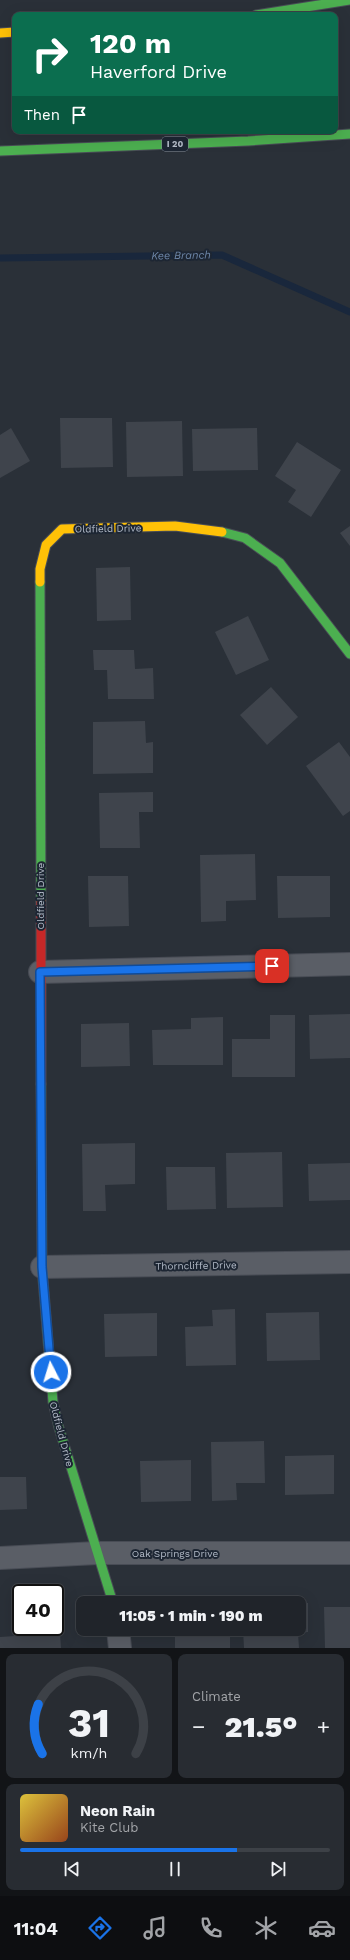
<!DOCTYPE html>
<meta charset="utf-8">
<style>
:root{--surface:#20242a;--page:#282c32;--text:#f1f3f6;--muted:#a2a4a8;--line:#3d4147;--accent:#1a73e8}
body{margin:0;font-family:"Work Sans",sans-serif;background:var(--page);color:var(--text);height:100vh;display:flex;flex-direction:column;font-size:15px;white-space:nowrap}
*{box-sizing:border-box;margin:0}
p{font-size:13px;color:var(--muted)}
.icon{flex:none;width:22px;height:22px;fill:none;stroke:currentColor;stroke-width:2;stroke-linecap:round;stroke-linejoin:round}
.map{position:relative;height:1648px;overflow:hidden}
.panel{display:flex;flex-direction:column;gap:6px;padding:6px;background:#121417;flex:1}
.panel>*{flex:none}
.top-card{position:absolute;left:12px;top:12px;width:326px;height:122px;border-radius:8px;box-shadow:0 4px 16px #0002,0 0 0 1px var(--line);background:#0b6e4f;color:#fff;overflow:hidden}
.speed{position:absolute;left:12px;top:1584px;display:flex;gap:8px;font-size:20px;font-weight:700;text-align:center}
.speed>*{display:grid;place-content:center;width:52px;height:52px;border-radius:50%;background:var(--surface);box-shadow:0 4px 16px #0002,0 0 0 1px var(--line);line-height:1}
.speed .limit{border:2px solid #111;border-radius:6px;background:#fff;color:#111}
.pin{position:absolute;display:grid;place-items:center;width:34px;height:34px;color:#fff;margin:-17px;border-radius:8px;box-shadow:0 2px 6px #0006}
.me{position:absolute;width:44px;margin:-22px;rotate:355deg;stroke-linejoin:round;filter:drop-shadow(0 0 3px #0008)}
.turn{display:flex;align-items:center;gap:14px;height:84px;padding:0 12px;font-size:18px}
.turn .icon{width:52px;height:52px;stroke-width:2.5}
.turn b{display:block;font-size:28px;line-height:34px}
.then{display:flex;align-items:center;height:38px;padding:0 12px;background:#0003;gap:8px;font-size:15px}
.big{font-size:30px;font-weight:800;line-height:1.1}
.panel .widget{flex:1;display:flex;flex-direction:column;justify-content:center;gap:6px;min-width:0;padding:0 14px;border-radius:8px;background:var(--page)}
.panel .dial{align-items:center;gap:0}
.dial svg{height:104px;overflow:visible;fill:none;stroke:var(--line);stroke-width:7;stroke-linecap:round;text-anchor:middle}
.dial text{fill:var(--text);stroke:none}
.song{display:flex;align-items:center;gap:12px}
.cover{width:48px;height:48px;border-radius:6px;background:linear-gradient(135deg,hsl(50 70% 55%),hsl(20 70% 35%))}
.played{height:4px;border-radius:2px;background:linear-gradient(90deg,var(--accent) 70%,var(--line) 70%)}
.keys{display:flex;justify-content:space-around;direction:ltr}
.heat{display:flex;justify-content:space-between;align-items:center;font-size:22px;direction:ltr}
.panel .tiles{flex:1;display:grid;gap:6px;grid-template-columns:1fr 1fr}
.widget:last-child{grid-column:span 2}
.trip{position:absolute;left:76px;top:1596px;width:230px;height:40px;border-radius:8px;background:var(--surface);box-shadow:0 4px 16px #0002,0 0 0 1px var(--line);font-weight:800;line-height:40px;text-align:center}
.tabs{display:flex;height:64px;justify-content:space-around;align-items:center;background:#0d0e11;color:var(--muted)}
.tabs .icon{width:28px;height:28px}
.tabs .selected{color:var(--accent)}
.tabs b{font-size:18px;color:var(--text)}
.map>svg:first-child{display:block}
</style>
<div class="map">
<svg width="350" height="1648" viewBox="0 0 350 1648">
<rect width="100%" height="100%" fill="#2a3038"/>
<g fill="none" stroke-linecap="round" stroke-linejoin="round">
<path stroke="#19273c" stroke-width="7" d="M0 258 222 255 350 312"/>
</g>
<g fill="#3f444c">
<path d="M60 418H112L113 467 61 468Z"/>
<path d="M182 421 183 476 127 477 126 422Z"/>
<path d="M11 428 30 461 0 478V435Z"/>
<path d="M257 428 258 470 193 471 192 429Z"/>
<path d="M297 442 341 470 311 517 288 502 296 490 275 476Z"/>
<path d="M350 526V546L340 533Z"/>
<path d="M130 567 131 620 97 621 96 568Z"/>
<path d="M248 616 269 660 236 675 215 632Z"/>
<path d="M93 650H134L135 669 153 668 154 699H108L107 670H94Z"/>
<path d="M271 687 298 717 267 745 240 715Z"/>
<path d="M145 721 146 743 153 742V773L93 774V722Z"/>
<path d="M339 742 350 757V811L343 816 306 766Z"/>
<path d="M153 792V812H139L140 848H100L99 793Z"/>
<path d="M255 854 256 900 226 901V921L201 922 200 855Z"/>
<path d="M88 876H128L129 926 89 927Z"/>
<path d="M277 876H330V917L278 918Z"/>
<path d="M350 1014V1058L310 1059 309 1015Z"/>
<path d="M270 1015H295V1077H232V1039H270Z"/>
<path d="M223 1017V1065H153L152 1030 191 1029V1018Z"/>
<path d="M129 1023 130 1066 81 1067V1024Z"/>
<path d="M135 1143V1184L105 1185 106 1211H83L82 1144Z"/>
<path d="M282 1152 283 1207 227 1208 226 1153Z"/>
<path d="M350 1163V1200L309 1201 308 1164Z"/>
<path d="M166 1167H215L216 1209 167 1210Z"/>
<path d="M235 1309 236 1365 186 1366 185 1327 213 1326 212 1310Z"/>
<path d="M319 1312 320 1360 267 1361 266 1313Z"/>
<path d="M157 1313V1356L105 1357 104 1314Z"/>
<path d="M264 1441 265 1483H236L237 1500 212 1501 211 1442Z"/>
<path d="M334 1455V1494L285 1495V1456Z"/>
<path d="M191 1460V1501L141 1502 140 1461Z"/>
<path d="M0 1477H26L27 1509 0 1510Z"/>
<path d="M299 1603H308V1632L298 1633 299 1648H244L243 1629H299Z"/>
<path d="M324 1607H350V1648H325Z"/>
<rect x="175" y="1629" width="55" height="19"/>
<path d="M60 1633 61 1648H0V1637Z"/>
</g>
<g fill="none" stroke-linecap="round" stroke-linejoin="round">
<g stroke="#484c55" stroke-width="24">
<g id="street">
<path d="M40 972 350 964"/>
<path d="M42 1267 350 1262"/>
<path d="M0 1558 97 1553H350"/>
<path d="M118 1629 120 1648"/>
</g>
</g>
<g stroke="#484c55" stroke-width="11">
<g id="fast">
<path d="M256 15 350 0"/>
<path d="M0 151 248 141 350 134"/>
<path d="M222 532 245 538 280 563 350 654"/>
<path d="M40 582 41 901"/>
<path d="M41 1084 42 1267 53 1402 59 1428 113 1603"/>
</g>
</g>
<g stroke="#484c55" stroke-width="11">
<g id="slow">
<path d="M0 33 15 32"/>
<path d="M40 582V569L46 545 62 529 175 526 222 532"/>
</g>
</g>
<g stroke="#484c55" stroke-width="11">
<path id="jam" d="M41 901V1084"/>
</g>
<use href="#street" stroke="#5a5e66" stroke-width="22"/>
<use href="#fast" stroke="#4caf50" stroke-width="9"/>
<use href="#slow" stroke="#ffc107" stroke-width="9"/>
<use href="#jam" stroke="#c62828" stroke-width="9"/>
</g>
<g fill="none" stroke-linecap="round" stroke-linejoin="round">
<g stroke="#114b97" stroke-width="10">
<path id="route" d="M51 1372 42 1267 40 972 272 966"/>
</g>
<use href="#route" stroke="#1a73e8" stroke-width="7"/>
</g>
<g text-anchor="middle" stroke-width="4" stroke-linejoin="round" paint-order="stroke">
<rect fill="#1d2633" stroke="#878f9c" stroke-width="1" x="162" y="137" width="26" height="14" rx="3"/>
<g font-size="9" font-weight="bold" fill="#b4bcc9">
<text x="175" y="147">I 20</text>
</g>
<g font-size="10" fill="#b4bcc9" stroke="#1d2633">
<text transform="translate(108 528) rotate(-1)" y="4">Oldfield Drive</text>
<text transform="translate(40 896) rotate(-90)" y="4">Oldfield Drive</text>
<text transform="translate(196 1265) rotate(-1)" y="4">Thorncliffe Drive</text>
<text transform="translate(62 1434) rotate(75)" y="4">Oldfield Drive</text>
<text x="175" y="1557">Oak Springs Drive</text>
</g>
<g font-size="11" font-style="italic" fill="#6d86a8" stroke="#1d2633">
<text transform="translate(181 255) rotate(-1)" y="4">Kee Branch</text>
</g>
</g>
</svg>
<div class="speed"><div class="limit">40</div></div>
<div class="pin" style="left:272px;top:966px;background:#d93025"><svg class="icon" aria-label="arrive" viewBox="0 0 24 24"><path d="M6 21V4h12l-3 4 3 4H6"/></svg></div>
<svg class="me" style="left:51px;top:1372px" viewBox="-20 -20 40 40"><circle r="17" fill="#1a73e8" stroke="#fff" stroke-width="3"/><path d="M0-11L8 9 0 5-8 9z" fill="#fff"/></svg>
<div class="trip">11:05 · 1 min · 190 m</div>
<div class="top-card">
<div class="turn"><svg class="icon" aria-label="right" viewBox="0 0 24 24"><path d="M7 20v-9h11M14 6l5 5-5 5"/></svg><div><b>120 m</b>Haverford Drive</div></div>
<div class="then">Then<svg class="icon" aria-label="arrive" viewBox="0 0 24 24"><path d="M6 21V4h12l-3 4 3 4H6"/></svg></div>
</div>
</div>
<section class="panel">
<div class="tiles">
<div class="widget dial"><svg viewBox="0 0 100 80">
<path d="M14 69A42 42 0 1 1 86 69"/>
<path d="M14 69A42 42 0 0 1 11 31" stroke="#1a73e8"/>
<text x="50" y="56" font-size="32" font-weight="700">31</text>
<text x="50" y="72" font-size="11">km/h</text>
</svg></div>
<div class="widget"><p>Climate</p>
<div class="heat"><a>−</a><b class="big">21.5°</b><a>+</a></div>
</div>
<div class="widget">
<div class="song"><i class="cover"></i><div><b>Neon Rain</b><p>Kite Club</p></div></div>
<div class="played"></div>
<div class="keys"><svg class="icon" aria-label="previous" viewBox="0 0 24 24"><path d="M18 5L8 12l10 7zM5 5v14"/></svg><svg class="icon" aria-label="pause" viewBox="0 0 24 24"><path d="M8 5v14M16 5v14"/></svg><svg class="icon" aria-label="next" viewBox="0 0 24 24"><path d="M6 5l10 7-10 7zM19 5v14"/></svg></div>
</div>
</div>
</section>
<nav class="tabs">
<b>11:04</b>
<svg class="icon selected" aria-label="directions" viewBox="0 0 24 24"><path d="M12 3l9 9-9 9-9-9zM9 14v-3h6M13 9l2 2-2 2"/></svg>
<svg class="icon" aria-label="music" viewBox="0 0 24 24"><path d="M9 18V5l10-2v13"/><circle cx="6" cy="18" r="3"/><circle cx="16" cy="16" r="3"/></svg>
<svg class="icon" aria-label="phone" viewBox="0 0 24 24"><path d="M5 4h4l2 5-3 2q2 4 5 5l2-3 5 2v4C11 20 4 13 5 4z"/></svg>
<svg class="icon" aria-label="climate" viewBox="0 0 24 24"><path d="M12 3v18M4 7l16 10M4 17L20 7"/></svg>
<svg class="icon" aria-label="car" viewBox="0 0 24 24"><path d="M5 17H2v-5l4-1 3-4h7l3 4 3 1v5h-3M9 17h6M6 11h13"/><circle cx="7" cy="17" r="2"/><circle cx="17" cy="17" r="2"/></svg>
</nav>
